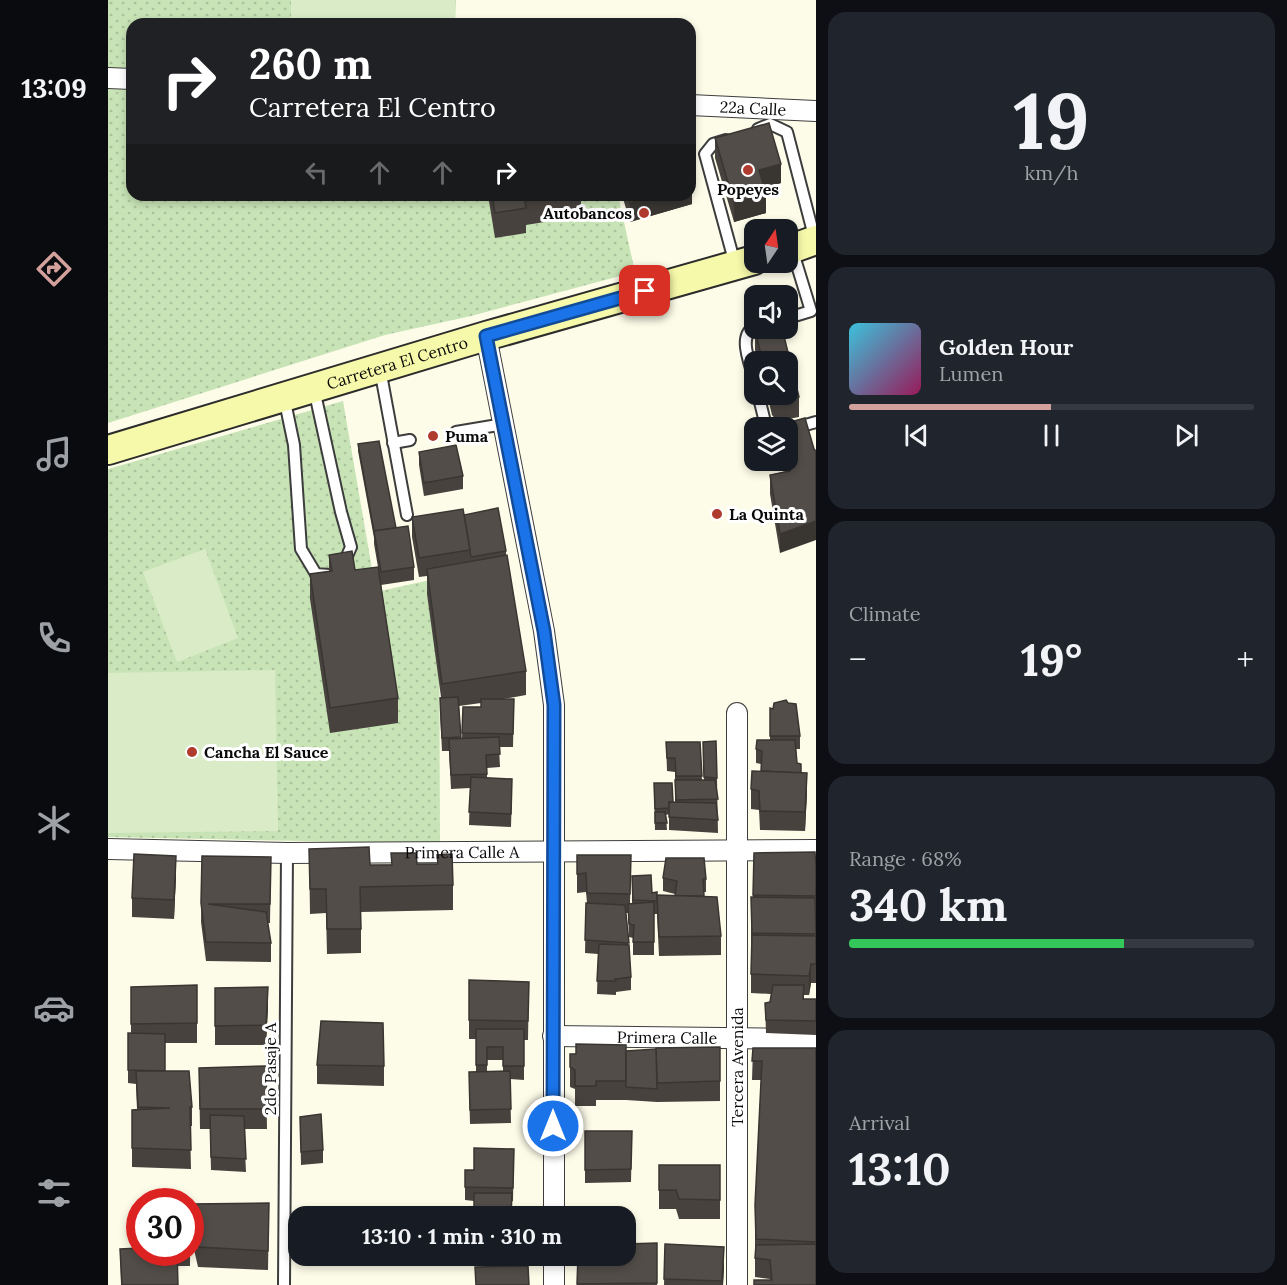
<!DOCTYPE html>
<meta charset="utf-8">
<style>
:root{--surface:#171b24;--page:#20242c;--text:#f1f3f6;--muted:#9ea1a6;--line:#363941;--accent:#d3a09c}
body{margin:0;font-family:Lora,serif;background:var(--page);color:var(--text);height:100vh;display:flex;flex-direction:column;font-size:22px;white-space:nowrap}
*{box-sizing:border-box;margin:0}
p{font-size:20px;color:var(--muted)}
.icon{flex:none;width:33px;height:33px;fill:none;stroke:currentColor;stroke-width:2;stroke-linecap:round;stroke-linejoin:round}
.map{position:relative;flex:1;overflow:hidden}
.details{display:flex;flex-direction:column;gap:12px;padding:12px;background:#0d0f14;width:471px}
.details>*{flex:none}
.banner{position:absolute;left:18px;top:18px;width:570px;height:183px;border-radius:18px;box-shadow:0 3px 9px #0003;background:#202124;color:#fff;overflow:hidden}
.needle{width:39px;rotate:13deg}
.tools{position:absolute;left:636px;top:219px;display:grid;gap:12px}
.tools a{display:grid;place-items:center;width:54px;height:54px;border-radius:12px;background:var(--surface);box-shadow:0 3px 9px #0003;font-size:30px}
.speed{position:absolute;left:18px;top:1188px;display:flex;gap:12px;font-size:30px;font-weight:700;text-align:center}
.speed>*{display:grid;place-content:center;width:78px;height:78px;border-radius:50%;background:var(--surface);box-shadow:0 3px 9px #0003;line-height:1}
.speed .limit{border:9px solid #d22;background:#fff;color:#111}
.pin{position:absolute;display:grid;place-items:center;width:51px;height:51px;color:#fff;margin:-26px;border-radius:12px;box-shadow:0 3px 9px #0006}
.me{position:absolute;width:66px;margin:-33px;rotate:0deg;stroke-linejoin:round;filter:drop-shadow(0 0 4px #0008)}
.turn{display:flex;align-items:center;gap:21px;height:126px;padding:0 24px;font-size:27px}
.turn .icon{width:78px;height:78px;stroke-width:2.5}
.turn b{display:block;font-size:42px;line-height:51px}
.lanes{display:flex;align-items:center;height:57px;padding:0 24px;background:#0003;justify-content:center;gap:30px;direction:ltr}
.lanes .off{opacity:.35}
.big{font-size:45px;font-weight:700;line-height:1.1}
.details .tile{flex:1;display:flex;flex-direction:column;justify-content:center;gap:9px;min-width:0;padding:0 21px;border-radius:18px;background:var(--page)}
.details .dial{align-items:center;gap:0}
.dial b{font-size:78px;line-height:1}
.song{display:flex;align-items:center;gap:18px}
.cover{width:72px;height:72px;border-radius:9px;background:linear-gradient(135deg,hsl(190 70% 55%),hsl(330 70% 35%))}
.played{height:6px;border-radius:3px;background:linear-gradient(90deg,var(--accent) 50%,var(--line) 50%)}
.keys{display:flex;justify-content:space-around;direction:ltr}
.heat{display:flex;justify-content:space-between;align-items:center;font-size:33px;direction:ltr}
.charge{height:9px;border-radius:4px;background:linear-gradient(90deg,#34c759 68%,var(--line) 0)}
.trip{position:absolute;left:180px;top:1206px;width:348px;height:60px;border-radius:18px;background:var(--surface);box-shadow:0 3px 9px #0003;font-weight:700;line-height:60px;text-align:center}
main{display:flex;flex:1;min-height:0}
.tabs{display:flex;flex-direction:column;width:108px;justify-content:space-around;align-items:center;background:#090b0e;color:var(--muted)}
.tabs .icon{width:42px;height:42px}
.tabs .active{color:var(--accent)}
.tabs b{font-size:27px;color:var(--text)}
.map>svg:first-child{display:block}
</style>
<main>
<nav class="tabs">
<b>13:09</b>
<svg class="icon active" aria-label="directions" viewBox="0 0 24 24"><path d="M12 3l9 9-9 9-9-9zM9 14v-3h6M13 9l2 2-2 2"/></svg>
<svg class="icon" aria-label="music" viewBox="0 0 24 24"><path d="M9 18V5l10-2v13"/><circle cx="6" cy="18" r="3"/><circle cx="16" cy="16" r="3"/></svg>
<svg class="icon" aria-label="phone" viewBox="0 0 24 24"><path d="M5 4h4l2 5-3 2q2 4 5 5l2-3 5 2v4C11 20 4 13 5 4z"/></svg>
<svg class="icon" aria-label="climate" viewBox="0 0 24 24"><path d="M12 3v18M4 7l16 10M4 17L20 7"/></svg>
<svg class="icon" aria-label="car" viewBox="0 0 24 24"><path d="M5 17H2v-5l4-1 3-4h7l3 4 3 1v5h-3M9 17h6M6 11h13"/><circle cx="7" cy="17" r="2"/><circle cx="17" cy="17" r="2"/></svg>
<svg class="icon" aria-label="filters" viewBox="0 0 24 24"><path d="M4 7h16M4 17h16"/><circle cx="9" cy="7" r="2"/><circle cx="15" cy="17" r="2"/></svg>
</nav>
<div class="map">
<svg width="708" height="1285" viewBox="0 0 708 1285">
<defs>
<pattern id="grass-dots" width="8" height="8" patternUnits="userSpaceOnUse" patternTransform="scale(1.5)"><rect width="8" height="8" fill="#c8e4b6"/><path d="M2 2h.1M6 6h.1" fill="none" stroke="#aac29b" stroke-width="1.8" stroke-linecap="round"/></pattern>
</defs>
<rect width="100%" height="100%" fill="#fdfce9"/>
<g fill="url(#grass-dots)">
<path d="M0 0H348L347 24H24V195H510L527 272 363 316 277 335 0 423Z"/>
<path d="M235 401 268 592 331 578 332 844 0 837V469Z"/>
</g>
<g fill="#daecc7">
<rect x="183" y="0" width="164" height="24"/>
<path d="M97 549 130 638 69 662 35 572Z"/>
<path d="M167 670 170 831 0 833V673Z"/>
</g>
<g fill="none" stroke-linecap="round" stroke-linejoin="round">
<g stroke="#3d3d3d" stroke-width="14">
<g id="lane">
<path d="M650 129 662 124 679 132 707 240"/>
<path d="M618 140 605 144 597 154 627 264"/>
<path d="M680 318 703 311 684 249"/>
<path d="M646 327C629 337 643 364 646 380"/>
<path d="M272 369 299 515"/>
<path d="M206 389 233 512 243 547 235 565"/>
<path d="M650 394 657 422 662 428"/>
<path d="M176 397 186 445 193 549 208 574 221 575"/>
<path d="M680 430 708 422"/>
<path d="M348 432 396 424"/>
<path d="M285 443 302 440"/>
<path d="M176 1285 179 853"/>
</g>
</g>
<g stroke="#3d3d3d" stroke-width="22">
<g id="street">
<path d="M0 78 24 79"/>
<path id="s1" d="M582 105 708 111"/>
<path d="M378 336 436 631 446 705V1216"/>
<path id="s2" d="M0 849 179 853 708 850"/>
<path id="s3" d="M445 1036 708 1039"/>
<path d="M446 1285V1256"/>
<path d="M629 1285V713"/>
</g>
</g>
<g stroke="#2c2c2c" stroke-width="32">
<g id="secondary">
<path d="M680 250 708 240"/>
<path id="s4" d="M0 450 378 336 646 260"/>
</g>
</g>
<use href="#lane" stroke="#fff" stroke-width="10"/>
<use href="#street" stroke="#fff" stroke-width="20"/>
<use href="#secondary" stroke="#f6f9a9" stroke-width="28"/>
</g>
<g fill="#47423e" fill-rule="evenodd">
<path d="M607 138 673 183 656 188 658 213 626 222 607 158Z"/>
<path d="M380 195H473V216L418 225V233L387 238Z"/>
<path d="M514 195H582L584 204 522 222Z"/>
<path d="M657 328H674L691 397V417L669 421 664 415 659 394H680V362H650L647 350V331Z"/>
<path d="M697 418 672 553 662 494V475L678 471 675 460H680V428H672V425Z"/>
<path d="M250 444 306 567V580L273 585 290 698V723L222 733 202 599V574L221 571V555L247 570 270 567 266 544V538L250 451Z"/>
<path d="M311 452 355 476V489L316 496 311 465Z"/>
<path d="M356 516 398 551V556L418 671V695L395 699H406L405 747H391L392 767 379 768V778L404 792 403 827 361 825 362 788 343 789 341 751H334L332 711V698L333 697 319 594V576L311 577 304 537V517ZM373 703V707H355L354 739H353L351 706Z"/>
<path d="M662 708 692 736V749H688L689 763 693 764V773L699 792 697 831 652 830 651 810 643 809V789L653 771V764L648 763V749L662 740Z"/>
<path d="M558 742H592L594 780H596L595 742 609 778 610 833 561 830V814L558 815 559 830H547L546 783 565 802H567V772L559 771Z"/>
<path d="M201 849 262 865 309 864 345 885V910L253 912V953L219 954 218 913 202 914Z"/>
<path d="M646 853 708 869V983H703L701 995H696V999H708V1035L658 1033 657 1003 662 1002 663 994 643 993V897H645Z"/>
<path d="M469 855H523L522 904H524V876L544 893 549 895 567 896V894L555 891V878L598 879V892H595L596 896 613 936V955L551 956 549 914H546V955H525V938L521 937 520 913H518L523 977V990L508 992V995L489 994 490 954 477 953 478 903H479L478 892 469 893Z"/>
<path d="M94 856 163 857 162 923H160L163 943V962L98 961 93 922Z"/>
<path d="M68 875 66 919 24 917V898Z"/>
<path d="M361 980 421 982 420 1040H416V1080L402 1079 403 1123 362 1124 361 1085 368 1072V1039H361ZM379 1060H395V1071L379 1072Z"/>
<path d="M89 985V1043H57V1071L84 1107V1126H82L83 1169 24 1167V1110H29L28 1084 20 1083V1033H23V987Z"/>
<path d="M107 988 160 1006 158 1045H107Z"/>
<path d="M645 1048H708V1285L662 1280V1279L647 1277V1205L653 1080H644Z"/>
<path d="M518 1051 612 1081V1101L549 1102 518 1100H488V1106H467V1089L462 1087V1054Z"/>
<path d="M209 1065 276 1066V1086L209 1084Z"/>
<path d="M158 1066 159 1129H136L138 1172 103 1170 102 1129H92L91 1068Z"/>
<path d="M192 1117 215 1150V1163L193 1165Z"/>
<path d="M477 1131H524L523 1182 477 1183Z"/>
<path d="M406 1149 405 1201 366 1216V1201L357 1200V1187L366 1170Z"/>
<path d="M551 1165H612V1219H571L568 1209H551Z"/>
<path d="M161 1203 160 1270 90 1267 82 1232V1204Z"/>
<path d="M557 1244 616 1266 615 1285H556Z"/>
<path d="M12 1249 32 1252H82V1266H69L70 1285H13Z"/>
<path d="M470 1256 549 1283V1285H469Z"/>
</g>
<g fill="#393632">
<path d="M673 164V183L651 189V170Z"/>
<path d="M582 185H584V204L522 222V203L548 195H582Z"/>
<path d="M658 194V213L626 222V203Z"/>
<path d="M708 521V540L672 553V534Z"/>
<path d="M699 773V792L697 831V812Z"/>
<path d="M68 856V875L66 919V900Z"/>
<path d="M703 964V983L701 995V976Z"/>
<path d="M160 987V1006L158 1045V1025Z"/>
<path d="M616 1247V1266L615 1285H614Z"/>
</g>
<g fill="#524d48" stroke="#393632" stroke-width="1.5">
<path d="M661 123 673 164 651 170 658 194 626 203 607 138Z"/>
<path d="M384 195H453L417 201 418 208 387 213Z"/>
<path d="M520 195H548L522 203Z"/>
<path d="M657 328H674L691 397 669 402 664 396V394H680V362H655L647 331Z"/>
<path d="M697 418 706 449 708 451V521L672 534 662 475 682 471 680 460V428H672V425Z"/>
<path d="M271 441 288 528 266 531 250 444Z"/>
<path d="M348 445 355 476 316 483 311 452Z"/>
<path d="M390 508 398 551 363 557 356 515Z"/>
<path d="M355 509 362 550 311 558 304 517Z"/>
<path d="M300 526 306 567 273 572 266 531Z"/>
<path d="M244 551 247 570 270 567 290 698 222 708 202 574 224 571 221 555Z"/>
<path d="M399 555 418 671 334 684 319 569Z"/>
<path d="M350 697 353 737 334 738 332 698Z"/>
<path d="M373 699H406L405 734 354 733 355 707H373Z"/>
<path d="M678 700 680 703 688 704 692 736H662V708L665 709 666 703Z"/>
<path d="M391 737 392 754 378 755 379 774 343 775 341 739Z"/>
<path d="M649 740H687L689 763 693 764V772L690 773 653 771 654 751 648 749Z"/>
<path d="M608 741 609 778 596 777 595 742Z"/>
<path d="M558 742H592L594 776H568L567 758H559Z"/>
<path d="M644 771 699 773 697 812 652 811 651 791 643 789Z"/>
<path d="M363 777 404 779 403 814 361 812Z"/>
<path d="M567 780H607L610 799 568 800Z"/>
<path d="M546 783H564L565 802H561V808L547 809Z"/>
<path d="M561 802 608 803 610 820 561 817Z"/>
<path d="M547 812H557L559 823H547Z"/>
<path d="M261 847 262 865H284L283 853H308L309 864H330L329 855 344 854 345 885 252 887 253 929H219L218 889H202L201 849Z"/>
<path d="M707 852 708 869V896L645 895 646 853Z"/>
<path d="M26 854 68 856 66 900 24 898Z"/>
<path d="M469 855H523L522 894 479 893 478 873 469 874Z"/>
<path d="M94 856 163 857 162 904H100L158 912 163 943 98 942 93 903Z"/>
<path d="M558 858H596L598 879H595L596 896H567L569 881 555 878Z"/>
<path d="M543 875 544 893 549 892V901L525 900 524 876Z"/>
<path d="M549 895 609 897 613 936 551 937Z"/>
<path d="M643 897 707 898 708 934 644 933Z"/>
<path d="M546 902V942H525L526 925 521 924 520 904Z"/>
<path d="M478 903 517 905 521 943 477 940Z"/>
<path d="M644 935 708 936V964H703L701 976 643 974Z"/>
<path d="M491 944 521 945 523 977 507 979 508 981H489Z"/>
<path d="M361 980 421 982 420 1021 361 1020Z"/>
<path d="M89 985V1023L23 1024V987Z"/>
<path d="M665 985H696L695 999H708V1021L658 1020 657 1003 662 1002Z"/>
<path d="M160 987 158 1025 107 1026V988Z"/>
<path d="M213 1021 275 1023 276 1066 209 1065Z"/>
<path d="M368 1029H416V1066H395V1047H379V1065H368Z"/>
<path d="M20 1033 57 1034V1071L20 1070Z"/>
<path d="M468 1044 518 1045V1081H488V1086H467V1070L462 1067V1054H468Z"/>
<path d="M612 1047V1081L549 1083 548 1048Z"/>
<path d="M645 1048H708V1242L648 1239 647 1205 654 1061H644Z"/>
<path d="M548 1049 549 1089 518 1087V1051Z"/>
<path d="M158 1066 159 1109H92L91 1068Z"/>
<path d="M28 1071H81L84 1107H82L83 1150 24 1148V1110L62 1108 30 1107Z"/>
<path d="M402 1071 403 1109 362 1110 361 1072Z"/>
<path d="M213 1114 215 1150 193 1152 192 1117Z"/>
<path d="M102 1115 136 1116 138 1159 103 1157Z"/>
<path d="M477 1131H524L523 1169 477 1170Z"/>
<path d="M366 1148 406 1149 405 1188 357 1187V1170H366Z"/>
<path d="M551 1165H612V1200L571 1199 568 1190H551Z"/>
<path d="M366 1193H404L403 1216H414H366Z"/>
<path d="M161 1203 160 1251 90 1247 82 1213V1204Z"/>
<path d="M549 1243V1283L469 1284 470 1256H518V1244Z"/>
<path d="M557 1244 616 1247 614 1281 556 1279Z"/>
<path d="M708 1244V1285H646V1280H664L662 1260 647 1258 648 1245Z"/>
<path d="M32 1248V1252H69L70 1285H14L12 1249Z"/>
<path d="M420 1266 421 1285H368L367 1267Z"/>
</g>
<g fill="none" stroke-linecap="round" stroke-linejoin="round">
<g stroke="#114b97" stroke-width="15">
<path id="route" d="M445 1126 446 705 436 631 378 336 537 291"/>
</g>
<use href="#route" stroke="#1a73e8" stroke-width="10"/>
</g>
<g fill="#af3a2e" stroke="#fff" stroke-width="2">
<circle cx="640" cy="170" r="6"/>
<circle cx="536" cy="213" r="6"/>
<circle cx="325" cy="436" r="6"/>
<circle cx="609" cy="514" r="6"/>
<circle cx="84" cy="752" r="6"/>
</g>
<g text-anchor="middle" stroke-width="6" stroke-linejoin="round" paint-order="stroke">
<g font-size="16" fill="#0a0a0a" stroke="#fff">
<text dy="6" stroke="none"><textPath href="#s1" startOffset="63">22a Calle</textPath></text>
<text dy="6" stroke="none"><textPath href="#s4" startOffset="302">Carretera El Centro</textPath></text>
<text dy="6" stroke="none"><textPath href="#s2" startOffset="354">Primera Calle A</textPath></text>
<text dy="6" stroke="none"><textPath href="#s3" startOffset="114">Primera Calle</textPath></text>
<text transform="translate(629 1067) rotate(-90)" y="6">Tercera Avenida</text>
<text transform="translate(162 1069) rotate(-90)" y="6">2do Pasaje A</text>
</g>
<g font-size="16" font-weight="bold" fill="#0a0a0a" stroke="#fff" text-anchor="start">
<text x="640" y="195" text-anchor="middle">Popeyes</text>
<text x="524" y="219" text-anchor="end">Autobancos</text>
<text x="337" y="442">Puma</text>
<text x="621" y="520">La Quinta</text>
<text x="96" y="758">Cancha El Sauce</text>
</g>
</g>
</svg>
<div class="tools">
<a><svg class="needle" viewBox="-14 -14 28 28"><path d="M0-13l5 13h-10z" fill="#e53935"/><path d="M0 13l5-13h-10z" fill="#9ea1a6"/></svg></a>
<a><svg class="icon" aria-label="sound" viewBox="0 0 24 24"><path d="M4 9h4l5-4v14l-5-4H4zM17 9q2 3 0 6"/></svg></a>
<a><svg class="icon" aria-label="search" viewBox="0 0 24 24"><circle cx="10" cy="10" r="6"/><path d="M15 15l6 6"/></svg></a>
<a><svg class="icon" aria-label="layers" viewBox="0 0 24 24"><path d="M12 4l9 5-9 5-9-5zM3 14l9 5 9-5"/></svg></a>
</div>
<div class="speed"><div class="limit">30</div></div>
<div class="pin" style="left:537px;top:291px;background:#d93025"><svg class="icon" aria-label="arrive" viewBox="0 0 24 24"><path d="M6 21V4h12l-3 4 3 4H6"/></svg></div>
<svg class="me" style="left:445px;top:1126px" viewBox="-20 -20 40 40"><circle r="17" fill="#1a73e8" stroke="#fff" stroke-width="3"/><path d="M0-11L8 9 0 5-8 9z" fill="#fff"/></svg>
<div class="trip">13:10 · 1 min · 310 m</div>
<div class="banner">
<div class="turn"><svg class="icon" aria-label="right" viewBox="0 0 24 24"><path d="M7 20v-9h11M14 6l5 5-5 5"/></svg><div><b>260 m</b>Carretera El Centro</div></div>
<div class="lanes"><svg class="icon off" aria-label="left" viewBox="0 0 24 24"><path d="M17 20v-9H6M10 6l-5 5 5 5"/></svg><svg class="icon off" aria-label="ahead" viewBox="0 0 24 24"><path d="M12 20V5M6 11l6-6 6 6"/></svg><svg class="icon off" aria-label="ahead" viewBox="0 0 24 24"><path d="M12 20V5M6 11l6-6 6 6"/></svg><svg class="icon" aria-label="right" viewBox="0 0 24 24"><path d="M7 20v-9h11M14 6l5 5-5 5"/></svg></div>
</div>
</div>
<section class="details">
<div class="tile dial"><b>19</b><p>km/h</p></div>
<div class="tile">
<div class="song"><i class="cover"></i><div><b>Golden Hour</b><p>Lumen</p></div></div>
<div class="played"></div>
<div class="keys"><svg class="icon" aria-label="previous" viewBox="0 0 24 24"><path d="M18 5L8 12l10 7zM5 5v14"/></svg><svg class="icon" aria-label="pause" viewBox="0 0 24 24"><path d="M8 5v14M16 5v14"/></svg><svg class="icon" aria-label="next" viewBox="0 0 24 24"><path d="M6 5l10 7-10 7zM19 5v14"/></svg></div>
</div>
<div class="tile"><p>Climate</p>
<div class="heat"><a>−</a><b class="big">19°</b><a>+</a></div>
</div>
<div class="tile"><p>Range · 68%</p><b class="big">340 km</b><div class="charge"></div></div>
<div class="tile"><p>Arrival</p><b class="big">13:10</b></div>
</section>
</main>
